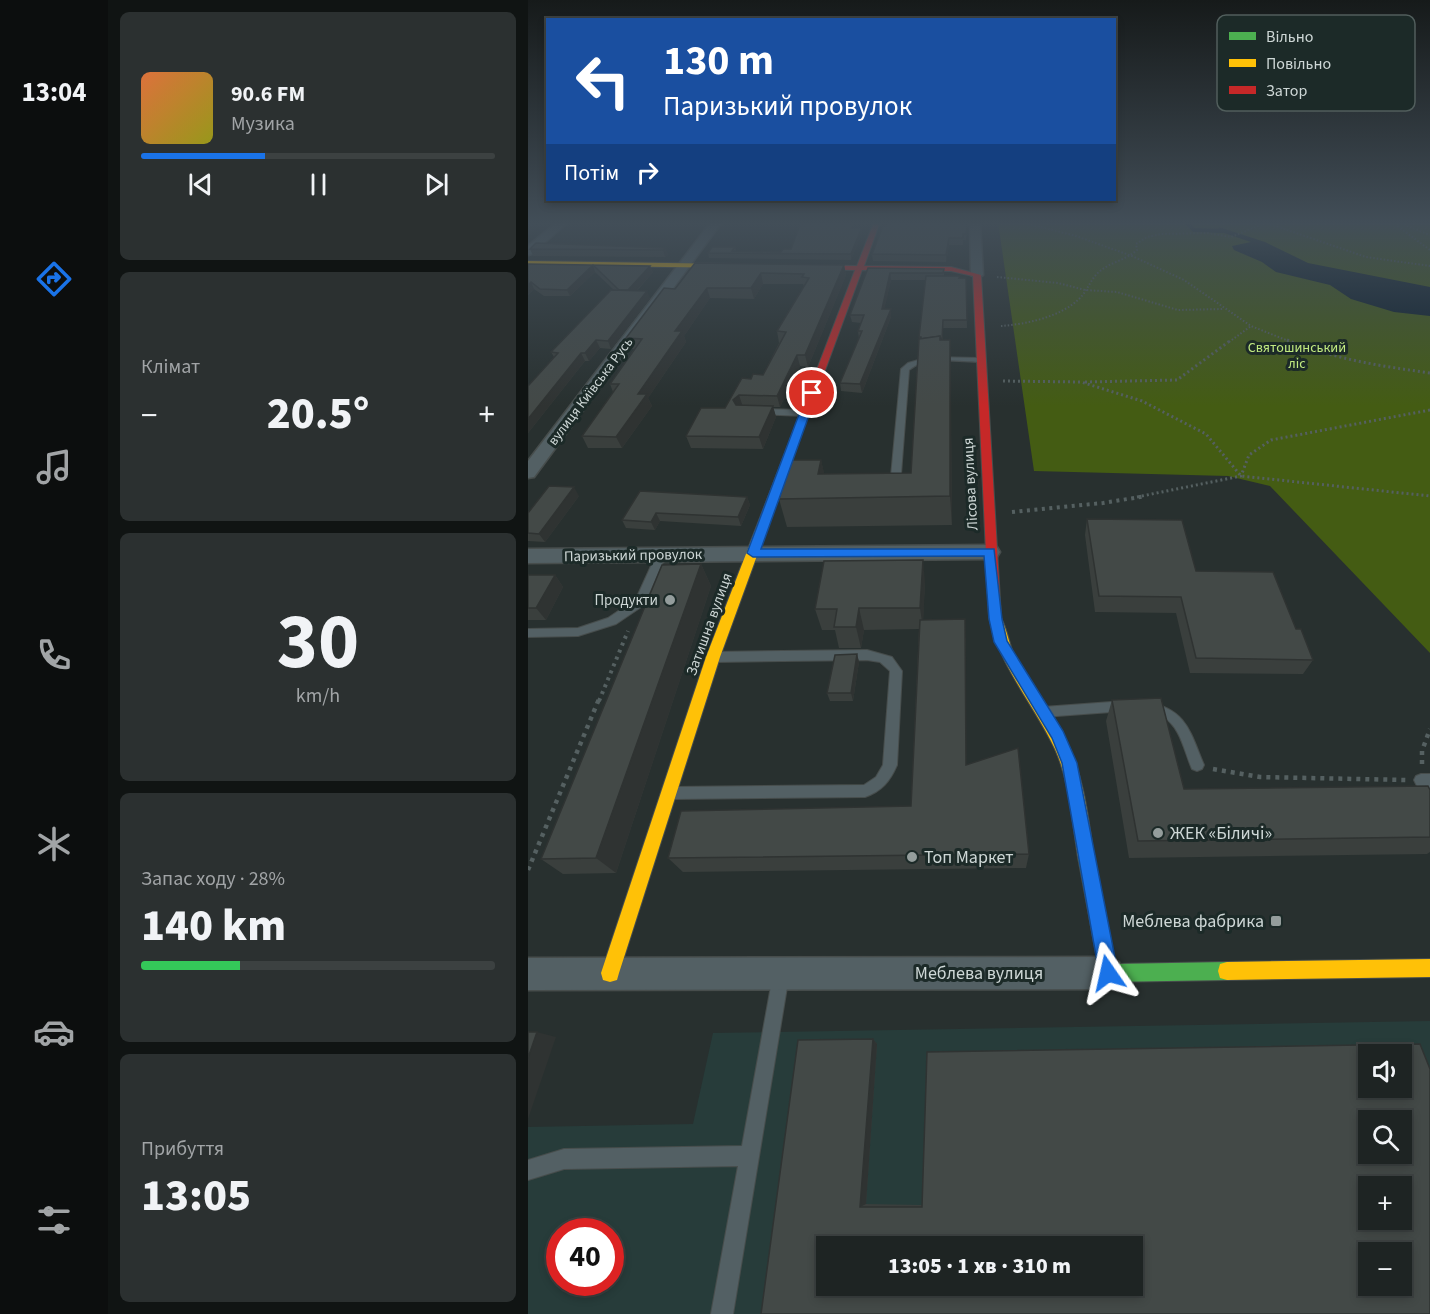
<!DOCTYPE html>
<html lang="uk">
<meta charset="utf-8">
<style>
:root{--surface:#1e2423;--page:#2b3030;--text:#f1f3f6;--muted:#a1a4a6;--line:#3c4141;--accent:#1a73e8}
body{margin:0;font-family:"Source Sans 3",sans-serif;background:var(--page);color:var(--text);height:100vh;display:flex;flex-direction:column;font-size:22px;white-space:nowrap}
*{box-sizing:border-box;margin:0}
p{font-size:20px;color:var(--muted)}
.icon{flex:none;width:33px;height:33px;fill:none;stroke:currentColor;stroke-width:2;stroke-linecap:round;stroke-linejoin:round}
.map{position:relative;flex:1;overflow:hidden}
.side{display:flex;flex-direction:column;gap:12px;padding:12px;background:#101413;width:420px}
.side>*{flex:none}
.top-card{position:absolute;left:18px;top:18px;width:570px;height:183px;border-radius:0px;box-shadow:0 3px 9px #0003,0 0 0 2px var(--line);background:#1a4fa0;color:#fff;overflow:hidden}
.tools{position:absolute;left:830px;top:1044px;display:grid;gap:12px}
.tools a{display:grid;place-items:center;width:54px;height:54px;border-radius:0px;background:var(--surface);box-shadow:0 3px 9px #0003,0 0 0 2px var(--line);font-size:30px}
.speed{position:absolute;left:18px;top:1218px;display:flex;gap:12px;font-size:30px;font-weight:700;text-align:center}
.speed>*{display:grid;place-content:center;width:78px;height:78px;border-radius:50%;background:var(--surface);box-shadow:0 3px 9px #0003,0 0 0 2px var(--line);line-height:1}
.speed .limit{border:9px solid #d22;background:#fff;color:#111}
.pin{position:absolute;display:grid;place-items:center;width:51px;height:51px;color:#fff;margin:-26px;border:3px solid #fff;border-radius:50%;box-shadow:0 2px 6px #0007}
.me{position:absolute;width:66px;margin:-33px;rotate:349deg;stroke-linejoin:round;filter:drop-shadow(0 0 4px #0008)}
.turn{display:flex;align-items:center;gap:21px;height:126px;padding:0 18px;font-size:27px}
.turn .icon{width:78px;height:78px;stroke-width:2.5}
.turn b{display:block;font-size:42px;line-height:51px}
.then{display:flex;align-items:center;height:57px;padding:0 18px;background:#0003;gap:12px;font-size:22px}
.big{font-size:45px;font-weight:800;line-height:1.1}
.side .card{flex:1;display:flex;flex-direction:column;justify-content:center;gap:9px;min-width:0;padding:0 21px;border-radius:9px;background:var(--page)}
.side .dial{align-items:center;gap:0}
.dial b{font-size:78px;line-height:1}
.song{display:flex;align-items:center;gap:18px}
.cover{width:72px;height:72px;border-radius:9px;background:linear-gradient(135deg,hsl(20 70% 55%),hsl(60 70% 35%))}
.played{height:6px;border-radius:3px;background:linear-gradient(90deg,var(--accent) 35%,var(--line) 35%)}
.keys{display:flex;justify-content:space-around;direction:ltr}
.heat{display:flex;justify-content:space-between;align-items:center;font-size:33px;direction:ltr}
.charge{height:9px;border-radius:4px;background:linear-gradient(90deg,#34c759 28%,var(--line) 0)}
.trip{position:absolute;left:288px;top:1236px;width:327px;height:60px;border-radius:0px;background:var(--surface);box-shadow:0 3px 9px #0003,0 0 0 2px var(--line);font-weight:800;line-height:60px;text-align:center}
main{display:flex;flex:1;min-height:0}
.tabs{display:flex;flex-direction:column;width:108px;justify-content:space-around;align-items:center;background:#0c0e0e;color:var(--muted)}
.tabs .icon{width:42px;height:42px}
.tabs .on{color:var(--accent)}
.tabs b{font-size:27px;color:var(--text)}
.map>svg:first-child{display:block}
</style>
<main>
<nav class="tabs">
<b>13:04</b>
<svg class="icon on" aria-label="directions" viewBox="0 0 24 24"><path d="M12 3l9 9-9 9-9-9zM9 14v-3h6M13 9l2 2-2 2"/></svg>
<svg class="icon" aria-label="music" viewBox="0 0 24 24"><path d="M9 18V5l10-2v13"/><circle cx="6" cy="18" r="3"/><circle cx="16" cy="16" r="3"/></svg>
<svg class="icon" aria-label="phone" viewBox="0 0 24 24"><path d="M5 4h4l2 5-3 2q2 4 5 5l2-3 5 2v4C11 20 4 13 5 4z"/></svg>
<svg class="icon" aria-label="climate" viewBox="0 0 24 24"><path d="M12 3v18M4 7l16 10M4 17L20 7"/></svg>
<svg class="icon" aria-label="car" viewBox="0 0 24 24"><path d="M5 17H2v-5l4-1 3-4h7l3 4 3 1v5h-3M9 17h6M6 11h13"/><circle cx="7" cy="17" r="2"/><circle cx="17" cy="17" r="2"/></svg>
<svg class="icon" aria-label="filters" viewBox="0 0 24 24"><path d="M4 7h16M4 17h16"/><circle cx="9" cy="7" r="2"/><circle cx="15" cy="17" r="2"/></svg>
</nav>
<section class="side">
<div class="card">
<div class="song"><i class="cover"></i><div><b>90.6 FM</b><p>Музика</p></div></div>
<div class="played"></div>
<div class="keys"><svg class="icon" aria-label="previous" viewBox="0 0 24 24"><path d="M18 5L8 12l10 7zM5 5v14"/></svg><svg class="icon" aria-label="pause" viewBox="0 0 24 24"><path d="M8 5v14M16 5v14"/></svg><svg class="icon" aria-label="next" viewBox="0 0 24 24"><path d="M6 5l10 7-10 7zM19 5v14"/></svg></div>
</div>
<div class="card"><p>Клімат</p>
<div class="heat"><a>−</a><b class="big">20.5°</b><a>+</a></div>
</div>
<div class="card dial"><b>30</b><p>km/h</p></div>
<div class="card"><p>Запас ходу · 28%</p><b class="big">140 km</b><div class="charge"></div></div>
<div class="card"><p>Прибуття</p><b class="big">13:05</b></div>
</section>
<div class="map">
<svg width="902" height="1314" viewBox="0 0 902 1314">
<rect width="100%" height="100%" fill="#28302f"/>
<path fill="#273c3a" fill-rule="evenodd" d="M902 1021V1314H0V1127L165 1124 185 1033ZM840 1054H873V1088H840ZM840 1120H873V1154H840ZM840 1186H873V1220H840ZM32 1232H82V1282H32ZM298 1246H604V1286H298ZM840 1252H873V1286H840Z"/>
<path fill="#445c13" d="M470 222H902V653L742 486 700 476 506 471Z"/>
<path fill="#091b2b" d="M691 227 737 242 780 263 902 287V316L866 312 823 299 802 285 748 272 734 262 706 250 704 246 723 242 690 231Z"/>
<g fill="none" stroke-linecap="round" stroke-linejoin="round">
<path stroke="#091b2b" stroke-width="4" d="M658 222 666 230 697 231"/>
<g stroke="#474d4c" stroke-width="2">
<g id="lane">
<path d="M401 357 452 358 456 360 452 362C431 362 399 355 381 370L372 487 367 490 364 489 362 487 373 369 380 363Z"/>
<path d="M232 409 276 410 280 413 276 416 229 414 228 412Z"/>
<path d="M133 551 138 555 116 605 88 624 50 636 0 637V629L50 628 80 618 108 599 128 555Z"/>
<path d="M339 650 364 657 374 671 369 765C362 781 354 791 337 797L145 799 140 798 138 793 140 788 145 787 336 785 348 777 355 765 362 671 352 662 339 660 186 662 182 660 180 657 182 654 186 652Z"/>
<path d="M597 701 601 702 603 706 601 710 597 711 515 717 510 716 509 712 510 708 515 707Z"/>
<path d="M620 702C659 710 662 732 676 765L674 769 669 771 664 769C656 751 653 727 634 716 628 713 622 713 615 711L614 707 615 703Z"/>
<path d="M893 774H902V803L897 802 886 780 888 776Z"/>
<path d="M253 967 259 969 261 975 205 1314H183L210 1166 36 1169 0 1180V1160L36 1149 214 1146 245 975 247 969Z"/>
</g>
</g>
<g stroke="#474d4c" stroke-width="3">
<g id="street">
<path d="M29 222H40L4 254 0 255V246Z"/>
<path d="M183 222H194L6 477 0 478V461Z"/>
<path d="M442 222H452L455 275 449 279 443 275Z"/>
<path d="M462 545 469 547 472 552 469 557 462 559 0 563V549Z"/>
<path d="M580 957 591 962 596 973 591 984 580 989 0 990V958Z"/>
</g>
</g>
<g stroke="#474d4c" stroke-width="2">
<path id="fast" d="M558 849 564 851 566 857 587 964 699 962 706 964 708 971 706 978 699 980 580 982 573 980 550 857 552 851Z"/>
</g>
<g stroke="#474d4c" stroke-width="2">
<g id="slow">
<path d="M0 261 208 264 212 266 208 268 0 265Z"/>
<path d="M249 484 254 487 192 657 91 973 89 980 82 982 75 980 73 973 178 657 244 487Z"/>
<path d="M467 612C476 615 481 643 485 653 500 684 522 710 538 740 556 777 560 817 566 857L564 863 558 865 552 863 550 857C544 821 542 782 527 749 505 703 472 667 461 617Z"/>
<path d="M902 959V977L699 980 692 978 690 971 692 964 699 962Z"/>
</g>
</g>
<g stroke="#474d4c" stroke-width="2">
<path id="jam" d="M346 222H352L336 266 423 267 453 275 473 617 467 622 461 617 445 276 423 271 334 270 254 487 249 490 244 487 327 270 272 269 268 267 272 265 329 266Z"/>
</g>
<g stroke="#556061" stroke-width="2" stroke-dasharray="1.5 2" stroke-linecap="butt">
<path d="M493 222 548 236 604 256 656 280 723 326 763 342"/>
<path d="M864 222 902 250"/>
<path d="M869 222 902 235"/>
<path d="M739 223 838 257 902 266"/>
<path d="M469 277 530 283 557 290 589 292 650 310 695 309"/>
<path d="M473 326C499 324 533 317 552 298 560 290 563 278 572 271 583 262 598 260 609 250L608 244 619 237 633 234 679 233 703 237 740 222"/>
<path d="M701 342 723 326"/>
</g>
<g stroke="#556061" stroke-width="3" stroke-dasharray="2 3" stroke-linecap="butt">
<path d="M759 340C806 359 852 366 902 373"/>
<path d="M475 381 553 382 614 401 678 434 713 476 902 496"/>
<path d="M557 382 649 380 703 340"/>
<path d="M609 497 713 476 721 455 743 440 902 410"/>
</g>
<g stroke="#556061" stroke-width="4" stroke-dasharray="3 4.5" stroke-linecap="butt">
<path d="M484 512 575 503 618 496"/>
<path d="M71 701 100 631"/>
</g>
<g stroke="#556061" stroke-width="4.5" stroke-dasharray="4 5" stroke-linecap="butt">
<path d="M894 764V751L902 729"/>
<path d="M685 769 732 777 878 780"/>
<path d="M0 870 71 699"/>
</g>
<use href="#lane" fill="#536064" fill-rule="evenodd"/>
<use href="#street" fill="#536064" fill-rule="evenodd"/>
<use href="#fast" fill="#4caf50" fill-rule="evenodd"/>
<use href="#slow" fill="#ffc107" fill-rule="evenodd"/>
<use href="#jam" fill="#c62828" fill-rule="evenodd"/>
</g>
<g fill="#3a3f3d">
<path d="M360 222H440L438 240H435V245H421L418 262 345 261 344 254Z"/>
<path d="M334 227V233L323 260 181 258 180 253 207 247 208 251 253 252 325 228Z"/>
<path d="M137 248 140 255 137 257 5 256 2 249Z"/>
<path d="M167 263 316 265 318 275 280 367 272 366 252 407H245L248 417 235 449 163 448 158 436 197 408 223 379 235 375 251 343 249 331 276 286 275 284H235L226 299 182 298 156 336 158 342 120 398 124 406 94 448H60L54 436 85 392 82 384 106 349H103L98 338 147 289Z"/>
<path d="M0 264 122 266 125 272 109 291 122 298 83 349 72 348 61 361H57L0 433V386L26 357 23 352 86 290 67 272 42 296H16L6 289 0 295Z"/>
<path d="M340 268 416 269V276L438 278 439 328H415V340H422L424 525 259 527 251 499 293 460 296 474 383 473 391 337 398 280H363L356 309 363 317 334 393 313 391 312 383 331 339 330 331 333 323 324 322 322 315Z"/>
<path d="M112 491 219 497 222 505 213 526 132 521 127 530 98 528 94 520Z"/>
<path d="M51 496 17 542 0 541V513Z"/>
<path d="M559 519 668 571 768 629 785 660 775 674 662 673 648 613 567 612 557 535Z"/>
<path d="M173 564 183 586 88 873 35 874 13 859Z"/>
<path d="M0 575H27L35 587 18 620H0Z"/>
<path d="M397 582 395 620 438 638V765L501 854 498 868 155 872 140 858 383 806 391 629 336 630 333 648H311L307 630H294L287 609Z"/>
<path d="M329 654 331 662 325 701H302L299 693Z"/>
<path d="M584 700 656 789 902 790V852L899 854 601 858 578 721Z"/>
<path d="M345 1039 349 1044 338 1204 394 1205 892 1044 233 1314Z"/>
</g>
<g fill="#2f3332">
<path d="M6 222H18L0 235V227Z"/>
<path d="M334 227V233L323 260V254Z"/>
<path d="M421 238V245L418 262V255Z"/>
<path d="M137 248 140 255 137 257 135 250Z"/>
<path d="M65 265 67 272 42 296 39 290Z"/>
<path d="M316 265 318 275 280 367 277 355Z"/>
<path d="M122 266 125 272 103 297 100 290Z"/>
<path d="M233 273 235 284 226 299 223 288Z"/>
<path d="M362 273 363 280 355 316 354 309Z"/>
<path d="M3 282 6 289 0 295V285Z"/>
<path d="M179 288 182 298 156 336 158 342 120 398 124 406 94 448 88 437 110 394 147 331Z"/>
<path d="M119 291 122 298 83 349 80 341Z"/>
<path d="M363 309V317L334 393 332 384Z"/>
<path d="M68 340 72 348 61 361 57 353Z"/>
<path d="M422 340 423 367 424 525 422 496Z"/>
<path d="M53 353 57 361 0 433V419Z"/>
<path d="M269 355 272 366 252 407 249 396Z"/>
<path d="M211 395 215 407 209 411 205 400Z"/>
<path d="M245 406 248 417 235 449 231 437Z"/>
<path d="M293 460 300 489 290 474Z"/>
<path d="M46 487 51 496 17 542 11 534Z"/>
<path d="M219 497 222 505 213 526 210 517Z"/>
<path d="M128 513 132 521 127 530 123 522Z"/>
<path d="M395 560 397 582 395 629 392 608Z"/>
<path d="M173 564 183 586 88 873 68 858Z"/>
<path d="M27 575 35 587 18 620 8 608Z"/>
<path d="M331 608 336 630 333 648 328 627Z"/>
<path d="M329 654 331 662 325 701 323 693Z"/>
<path d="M9 1032 28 1037 0 1119V1058Z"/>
<path d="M345 1039 349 1044 338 1204 332 1207Z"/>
</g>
<g fill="#434947" stroke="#2f3332" stroke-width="1.5" fill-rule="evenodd">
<path d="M0 222H6L0 227Z"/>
<path d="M273 222H325L324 228 334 227 323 254 180 253 184 247H207L204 251 253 252 255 249H263Z"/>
<path d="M360 222H439L438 234H435V238H421L418 255 344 254 355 226H358Z"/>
<path d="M8 243 137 248 135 250 2 249Z"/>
<path d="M167 263 316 265 277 355H269L249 396 211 395 205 400 208 405 245 406 231 437 158 436 173 408H197L214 378 223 379 225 374 235 375 258 332 249 331 281 278 274 277 276 274 233 273 223 288H179L147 331H154L110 394H119L88 437 54 436 91 384H82L114 339 98 338 136 288 147 289Z"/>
<path d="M0 264 122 266 100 290H91L65 265 39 290 12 289 3 282 0 285Z"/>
<path d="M340 268 416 269 415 273H362L354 309H363L332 384 312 383 334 331H330L336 315H322Z"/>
<path d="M398 276H432L431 278H438L439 320H415L414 340H413L412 336 393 339V337H391Z"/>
<path d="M83 290 119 291 80 341 68 340 57 353H53L0 419V386L30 353 23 352Z"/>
<path d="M412 336V340H422V496L251 499 261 460H293L290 474 383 473 391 339Z"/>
<path d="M21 486 46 487 11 534 0 533V513Z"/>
<path d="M112 491 219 497 210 517 128 513 123 522 94 520Z"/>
<path d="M559 519 654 520 668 571 745 572 768 629H773L785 660 668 658 653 597 571 596Z"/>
<path d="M395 560 392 608H331L328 627H306L309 609H287L296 561Z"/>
<path d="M173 564 68 858 13 859 134 565Z"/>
<path d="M0 575H27L8 608H0Z"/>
<path d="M437 619 438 765 490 748 501 854 140 858 153 811 383 806 392 620Z"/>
<path d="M329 654 323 693H299L307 655Z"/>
<path d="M633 698 656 789 900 786 902 790V837L610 841 584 700Z"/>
<path d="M0 1032H9L0 1058Z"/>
<path d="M345 1039 332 1207H394L399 1052 892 1044 902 1069V1314H233L270 1040ZM840 1054H873V1088H840ZM840 1120H873V1154H840ZM840 1186H873V1220H840ZM298 1246H604V1286H298ZM840 1252H873V1286H840Z"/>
</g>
<linearGradient id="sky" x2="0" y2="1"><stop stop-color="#161a1a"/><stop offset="0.55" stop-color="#424e58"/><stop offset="1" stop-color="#424e58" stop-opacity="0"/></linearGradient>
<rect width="902" height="406" fill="url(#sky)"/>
<path fill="#1a73e8" stroke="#114b97" stroke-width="1.5" d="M284 390 289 393 233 549H466L474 619 479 641 535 731 549 763 590 973 587 980 580 982 573 980 571 973 534 763 524 738 466 642 461 619 456 556 225 557 219 553 279 393Z"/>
<g fill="#949d9c" stroke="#1c2a28" stroke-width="2">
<circle cx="142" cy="600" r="6"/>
<circle cx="630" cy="833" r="6"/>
<circle cx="384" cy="857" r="6"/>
<rect x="742" y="915" width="12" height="12" rx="3"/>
</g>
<g text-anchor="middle" stroke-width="6" stroke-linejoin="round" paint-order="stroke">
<g font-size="14" fill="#c1ea80" stroke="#1c2a28">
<text x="769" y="352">Святошинський<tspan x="769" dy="16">ліс</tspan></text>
</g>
<g font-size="14" fill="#ced7d6" stroke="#1c2a28">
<text transform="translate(62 391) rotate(-53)" y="5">вулиця Київська Русь</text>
</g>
<g font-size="15" fill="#ced7d6" stroke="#1c2a28">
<text transform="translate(442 484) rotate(-93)" y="5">Лісова вулиця</text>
<text transform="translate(105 555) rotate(-1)" y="5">Паризький провулок</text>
<text transform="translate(181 624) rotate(-70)" y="5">Затишна вулиця</text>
</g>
<g font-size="15" fill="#ced7d6" stroke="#1c2a28" text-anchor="end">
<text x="130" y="605">Продукти</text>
</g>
<g font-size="18" fill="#ced7d6" stroke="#1c2a28" text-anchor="start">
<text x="642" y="839">ЖЕК «Біличі»</text>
<text x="396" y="863">Топ Маркет</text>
<text x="736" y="927" text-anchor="end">Меблева фабрика</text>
</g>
<g font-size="18" fill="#ced7d6" stroke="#1c2a28">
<text x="451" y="979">Меблева вулиця</text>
</g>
</g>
<rect x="689" y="15" width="198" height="96" rx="9" fill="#1c2a28" stroke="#515e5c" stroke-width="1.5"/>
<rect x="701" y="32" width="27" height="8" fill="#4caf50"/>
<rect x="701" y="59" width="27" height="8" fill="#ffc107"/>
<rect x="701" y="86" width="27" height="8" fill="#c62828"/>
<g font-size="16" fill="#ced7d6">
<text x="738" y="42">Вільно</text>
<text x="738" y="69">Повільно</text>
<text x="738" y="96">Затор</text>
</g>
</svg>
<div class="tools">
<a><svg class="icon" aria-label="sound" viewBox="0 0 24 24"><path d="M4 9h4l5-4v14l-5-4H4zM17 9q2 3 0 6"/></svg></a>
<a><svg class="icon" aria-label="search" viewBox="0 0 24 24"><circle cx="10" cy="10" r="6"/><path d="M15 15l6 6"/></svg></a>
<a>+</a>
<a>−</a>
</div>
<div class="speed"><div class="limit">40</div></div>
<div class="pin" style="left:284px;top:393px;background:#d93025"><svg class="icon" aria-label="arrive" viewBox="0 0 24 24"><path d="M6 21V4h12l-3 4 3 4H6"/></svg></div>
<svg class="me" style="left:580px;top:973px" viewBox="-20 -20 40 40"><path d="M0-17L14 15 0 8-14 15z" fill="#1a73e8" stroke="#fff" stroke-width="4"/></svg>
<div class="trip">13:05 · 1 хв · 310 m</div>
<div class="top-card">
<div class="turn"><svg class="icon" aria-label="left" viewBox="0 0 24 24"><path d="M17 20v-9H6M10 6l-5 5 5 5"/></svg><div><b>130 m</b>Паризький провулок</div></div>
<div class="then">Потім<svg class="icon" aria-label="right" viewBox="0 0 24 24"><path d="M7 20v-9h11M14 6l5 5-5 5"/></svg></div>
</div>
</div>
</main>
